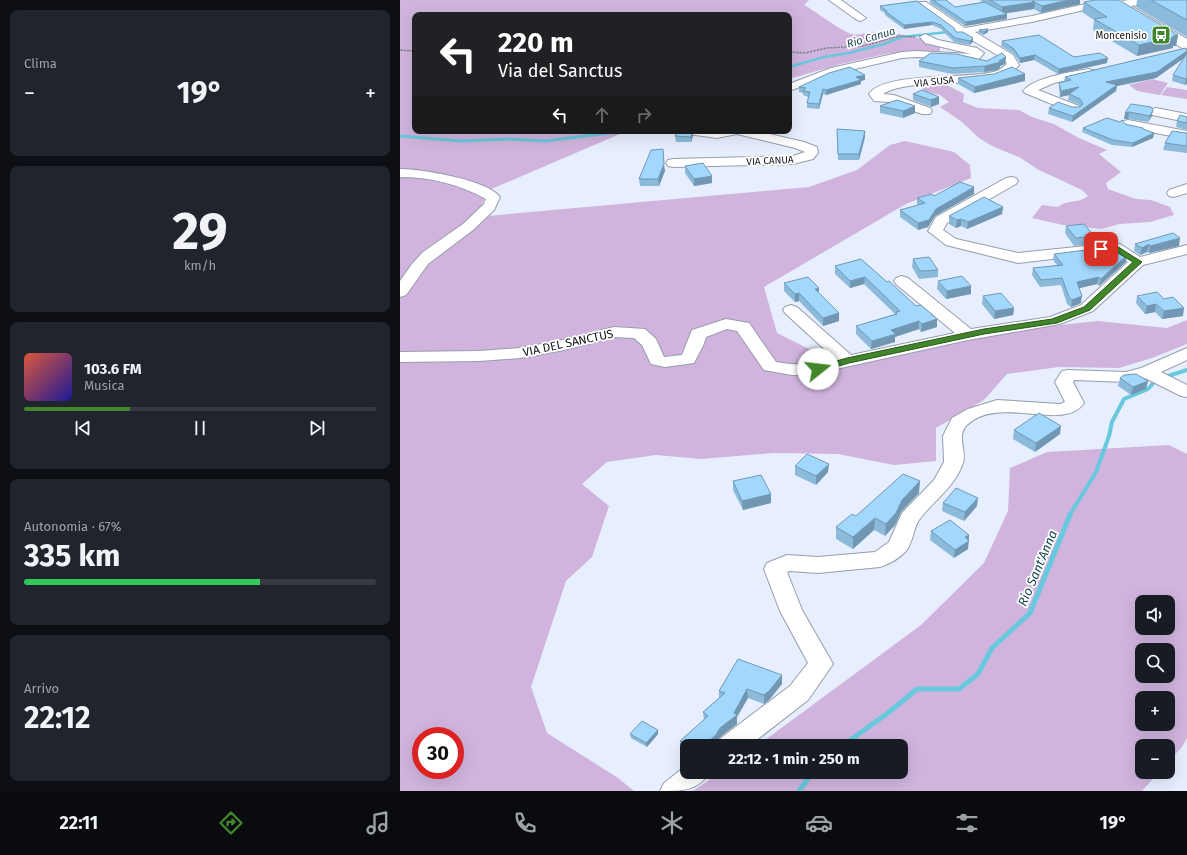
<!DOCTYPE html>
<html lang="it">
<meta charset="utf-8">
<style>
:root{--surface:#171b24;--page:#20242c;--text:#f1f3f6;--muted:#9ea1a6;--line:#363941;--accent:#41862b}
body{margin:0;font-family:"Fira Sans",sans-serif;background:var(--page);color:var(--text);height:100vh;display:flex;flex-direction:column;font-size:15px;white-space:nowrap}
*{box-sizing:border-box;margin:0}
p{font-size:13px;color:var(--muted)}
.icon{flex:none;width:22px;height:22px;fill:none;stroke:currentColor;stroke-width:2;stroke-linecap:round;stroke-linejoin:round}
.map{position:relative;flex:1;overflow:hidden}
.drawer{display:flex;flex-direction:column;gap:10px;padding:10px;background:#0d0f14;width:400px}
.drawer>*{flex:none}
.banner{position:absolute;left:12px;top:12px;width:380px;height:122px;border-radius:8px;box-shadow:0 4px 16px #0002;background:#202124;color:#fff;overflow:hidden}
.fabs{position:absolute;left:735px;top:595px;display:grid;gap:8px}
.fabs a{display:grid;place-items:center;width:40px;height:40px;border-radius:8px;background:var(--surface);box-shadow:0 4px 16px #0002;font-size:20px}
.speed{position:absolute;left:12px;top:727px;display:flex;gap:8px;font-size:20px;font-weight:700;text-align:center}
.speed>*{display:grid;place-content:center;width:52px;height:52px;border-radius:50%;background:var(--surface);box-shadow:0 4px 16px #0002;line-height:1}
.speed .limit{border:6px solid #d22;background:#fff;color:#111}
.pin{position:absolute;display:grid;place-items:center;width:34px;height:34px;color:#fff;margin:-17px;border-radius:8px;box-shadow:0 2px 6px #0006}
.me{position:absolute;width:44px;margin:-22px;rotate:74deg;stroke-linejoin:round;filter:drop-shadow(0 0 3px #0008)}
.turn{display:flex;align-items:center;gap:14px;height:84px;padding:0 20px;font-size:18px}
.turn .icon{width:52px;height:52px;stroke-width:2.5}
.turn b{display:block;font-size:28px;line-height:34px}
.lanes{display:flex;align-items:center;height:38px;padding:0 20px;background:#0003;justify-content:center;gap:20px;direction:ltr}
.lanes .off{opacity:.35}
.big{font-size:30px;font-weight:700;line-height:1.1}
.drawer .widget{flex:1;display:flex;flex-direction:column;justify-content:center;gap:6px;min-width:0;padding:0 14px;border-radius:8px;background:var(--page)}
.drawer .dial{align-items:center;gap:0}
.dial b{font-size:52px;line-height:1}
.song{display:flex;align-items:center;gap:12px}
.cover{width:48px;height:48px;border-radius:6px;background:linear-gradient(135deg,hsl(10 70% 55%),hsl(240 70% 35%))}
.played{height:4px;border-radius:2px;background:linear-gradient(90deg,var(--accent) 30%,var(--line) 30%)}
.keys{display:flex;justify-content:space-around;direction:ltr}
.heat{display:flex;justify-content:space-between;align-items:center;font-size:22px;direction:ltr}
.charge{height:6px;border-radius:3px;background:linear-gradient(90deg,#34c759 67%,var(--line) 0)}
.trip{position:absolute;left:280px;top:739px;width:228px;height:40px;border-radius:8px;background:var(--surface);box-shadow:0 4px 16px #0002;font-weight:700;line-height:40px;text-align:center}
.dock{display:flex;height:64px;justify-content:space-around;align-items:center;background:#090b0e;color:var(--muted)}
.dock .icon{width:28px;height:28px}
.dock .on{color:var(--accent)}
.dock b{font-size:18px;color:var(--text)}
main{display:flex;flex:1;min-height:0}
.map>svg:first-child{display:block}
</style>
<main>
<section class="drawer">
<div class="widget"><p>Clima</p>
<div class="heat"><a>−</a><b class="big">19°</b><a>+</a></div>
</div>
<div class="widget dial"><b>29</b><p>km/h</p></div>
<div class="widget">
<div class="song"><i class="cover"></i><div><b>103.6 FM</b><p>Musica</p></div></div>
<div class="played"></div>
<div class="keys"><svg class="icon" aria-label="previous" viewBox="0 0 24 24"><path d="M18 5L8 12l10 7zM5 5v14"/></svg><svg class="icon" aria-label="pause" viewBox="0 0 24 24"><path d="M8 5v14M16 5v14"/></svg><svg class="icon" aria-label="next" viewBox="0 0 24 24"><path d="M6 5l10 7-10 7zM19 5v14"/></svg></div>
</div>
<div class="widget"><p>Autonomia · 67%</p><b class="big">335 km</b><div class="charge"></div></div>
<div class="widget"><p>Arrivo</p><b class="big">22:12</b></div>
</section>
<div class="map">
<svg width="787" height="791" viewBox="0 0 787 791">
<rect width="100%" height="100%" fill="#e7effe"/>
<g fill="#d0b4dd" fill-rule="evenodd">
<path d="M0 0H409L404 5C420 14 434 27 451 34 458 36 468 32 475 32 497 33 520 36 540 47V53H490L441 64 389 79V15H15V131H227L89 190 82 204 87 216 409 187 457 170 490 145 505 141 554 152 570 165 571 178 506 204 364 287 377 333 445 367 605 331 698 321 767 328 787 320V344L752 358 719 368 659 367 607 374 584 400 536 428V461L494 465 438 454 373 453 301 459 256 455 207 462 182 484 209 506 192 557 166 581 131 687 147 733 218 778 234 791H0ZM21 736H55V770H21Z"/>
<path d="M752 79 768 83 760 95 737 91 729 85Z"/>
<path d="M537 83 547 85 564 94 563 102 578 108 619 110 632 117 654 124 679 138 707 150 699 154 721 172 706 183 708 189 736 199 751 200 770 207 774 215 750 222 719 224 702 229 663 225 632 218 642 205 658 207C668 199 678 204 688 196L682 190 637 169 621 158 592 146 579 138 562 122 540 107 549 102 540 95 522 91 524 87Z"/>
<path d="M767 87 787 90V99L761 95Z"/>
<path d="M769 445 787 454V738L782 747 768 762V746H742V772H759L742 791H293L321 772H501V746H357L521 625 584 563 608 511 610 468 647 452ZM742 602H768V628H742ZM742 650H768V676H742ZM742 698H768V724H742Z"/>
</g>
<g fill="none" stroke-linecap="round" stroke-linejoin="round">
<g stroke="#68c8de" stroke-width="2.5">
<path d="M389 67 424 57 449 53 484 44 502 37 548 32"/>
<path d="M217 132 228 131"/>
</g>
<path stroke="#68c8de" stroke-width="3" d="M0 136 61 141 109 139 145 141 225 131"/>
<g stroke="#68c8de" stroke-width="4">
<path d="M765 377 787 370"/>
<path d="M669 516 696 472 709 436 712 422 724 399 748 389 756 380"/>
</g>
<g stroke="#68c8de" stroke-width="5">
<path d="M442 746 488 713 517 689H559L578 674 592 648 630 613 670 515"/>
<path d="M399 791 413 772"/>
</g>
<g stroke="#969dac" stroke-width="2">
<g id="minor">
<path d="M429 0H441L466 18 461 21 457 20Z"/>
<path d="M703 0H711L712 2 710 4 632 22 575 32 613 55 619 65C598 94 516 74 483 94L494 95 530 108 532 111 530 114H522L489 102 474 101 469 94C485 71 570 80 597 71 600 70 604 66 607 64L604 59 563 35 556 34 555 31 520 6 518 4 520 2H526L565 28 632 16Z"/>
<path d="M729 0H764L759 3 719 7 714 4 716 2Z"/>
<path d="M525 34 538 40 577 48 584 53 579 59 575 60 516 57 502 58 438 73 389 91V84L431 68 502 52 516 51 571 54 525 43 520 37Z"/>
<path d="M689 69 693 70 695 72 693 74 654 83 638 90 679 106 681 109 679 112H671L625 93 623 91C634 77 672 72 689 69Z"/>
<path d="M756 108 787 114V122L752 115 750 112 752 109Z"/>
<path d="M728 120 787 131V139L724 127 722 124 724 121Z"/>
<path d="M286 131H357L404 142 417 147 418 153 413 159 393 164 273 167 268 166 266 163 268 160 273 159 393 156 405 152 395 148 337 134 317 138 288 134Z"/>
<path d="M0 169C21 169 88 180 100 197L94 210 73 230 28 264 6 295 0 297V281L12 264 23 252 63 224 84 204 86 199C59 184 30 177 0 177Z"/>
<path d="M611 177 616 178 618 181 616 184 547 223 543 230 556 239 618 253 715 243 720 244 740 257 787 245V254L743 265 693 311 660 324 568 340 409 375H392L364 370 337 331 327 329 306 337 303 346 294 363 265 367 251 364 242 345 234 338 214 337 164 350 120 358 79 361 0 362V352L79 351 120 348 163 340 214 327 245 329 256 339 264 357 282 355 292 330 326 319 349 323 376 362C397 366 415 365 435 359L385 313 383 310 385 307 391 305 397 307 451 355 555 333 496 284 494 281 496 278 502 276 508 278 571 329 650 317 681 305 728 262 712 252 618 263 546 245 528 231 536 217 606 178Z"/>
<path d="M787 184V193L774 197 769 196 767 193 769 190Z"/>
<path d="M787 348V360L761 372 787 385V397L781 396 745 378 726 382 674 380 673 382 684 403C664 433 599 394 567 425 556 436 567 451 563 463 555 487 533 501 519 520 513 529 513 543 506 551 500 558 489 564 480 567L418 573 390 571 387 572 402 610 433 664 408 700 349 746H317L321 738 390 686 408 663 380 611 364 569 367 563 387 555 418 557 475 552 489 542 502 513 534 480 544 462 543 436 552 418 568 409 597 400 660 404 665 402 655 382 662 371 668 370 726 372 741 368Z"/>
<path d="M287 765V772H310C298 791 283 791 260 791L264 783Z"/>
</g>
</g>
<g stroke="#969dac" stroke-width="2">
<path id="major" d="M707 0H721L787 39V49L782 48 709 3Z"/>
</g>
<g stroke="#7f858f" stroke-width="1.5" stroke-dasharray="2.5 1" stroke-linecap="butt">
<path d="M0 50 15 51"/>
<path d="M389 52 405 53 427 48 464 46 499 36 515 37"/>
</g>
<use href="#minor" fill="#fff" fill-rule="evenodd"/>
<use href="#major" fill="#fff" fill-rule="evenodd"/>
</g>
<g fill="#8bbada">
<path d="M530 0H546L555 7 583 2 580 1 581 0H680V4L641 13 634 9 605 13 607 14V19L565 26 530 3Z"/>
<path d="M737 0H787V37L736 7Z"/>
<path d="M517 1 556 32 573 42 569 45 554 42 541 29 532 25 504 29 485 15V13L480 10V6Z"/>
<path d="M684 2 778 35 776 46H773V48L737 56 693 30 694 20 682 12Z"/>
<path d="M579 30 588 32 583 35 579 33Z"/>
<path d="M602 41 674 57 707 63 658 74 634 60 620 63 614 54 601 46Z"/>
<path d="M786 48 787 84 785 85 772 81 773 75 784 58 756 78 717 86 716 91 672 122 648 114 649 108 680 107H681L680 105 668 100 669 95 660 97 659 89V83L664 81 665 77Z"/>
<path d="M606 57 605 64 600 66V68L597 70 584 72 552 74 519 67V61H587Z"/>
<path d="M594 74 625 81 574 93 558 84V78Z"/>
<path d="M465 80 461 81V84L426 95 423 94 419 109 407 108V103L408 97 403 95V93L399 92V87Z"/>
<path d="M513 94 539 97V104L531 107 513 100Z"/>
<path d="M731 104 752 116 748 122 728 119H724Z"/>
<path d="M480 106 515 113 503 118 480 113Z"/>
<path d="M787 117V130L776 127 777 121Z"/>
<path d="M725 124 743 129 754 133 753 138 732 147 712 145 682 132 683 128Z"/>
<path d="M437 129 465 131V137L459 160H438Z"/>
<path d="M293 131V136L291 142H276L275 136Z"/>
<path d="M787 133V153L763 150 765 143Z"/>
<path d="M285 166 312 183 294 186 285 173Z"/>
<path d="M265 171 259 186H240L239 179Z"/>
<path d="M574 187V194L535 216 528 227 518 230 500 217V210L517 206V198L534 196Z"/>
<path d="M603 207 602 214 567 229 561 226 556 228 549 224V216Z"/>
<path d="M666 226 694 236 693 244 674 246 665 233Z"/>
<path d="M735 244 779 246 749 253 747 252 740 255 734 251Z"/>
<path d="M704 251 726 262 699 286 697 284 679 288 681 303 671 307 667 304 661 285 640 287 632 275 633 268 657 265 653 260 654 254Z"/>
<path d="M461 259 537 327 521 332 519 329 495 337V342L471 349 456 334V326L495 314 464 284 450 288 435 274V266Z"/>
<path d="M513 259 538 270V277L519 279 512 267Z"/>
<path d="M538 281 571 294 546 299 537 289Z"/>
<path d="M384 283 419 293 439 313V321L423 326 399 301 395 302 384 291Z"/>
<path d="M583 296 614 308 613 315 594 319 582 304Z"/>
<path d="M737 296 764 299 783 316 762 319 755 312 745 314 736 303Z"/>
<path d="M720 378 748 381 746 389 731 395 718 386Z"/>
<path d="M614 430 660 434 635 452 613 439Z"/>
<path d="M395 466 428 472 416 485 395 475Z"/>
<path d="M333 481 371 503 343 510 333 490Z"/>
<path d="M519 493 501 512 495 525 485 536 474 530 453 549 436 539V527L456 516Z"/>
<path d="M543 503 577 506 564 521 542 511Z"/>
<path d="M531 531 569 535 568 549 554 558 530 540Z"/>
<path d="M382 684 369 700 364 704 348 698 337 717V724L320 737 317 744 314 746H287V756L280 750V741L304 720 303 712 319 698V691Z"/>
<path d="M258 730V734L247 747 231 738 230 734Z"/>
</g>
<g fill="#7197b2">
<path d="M669 0H680V4L641 13 642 6Z"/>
<path d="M635 2 634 9 602 14V7Z"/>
<path d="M607 14V19L565 26 566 22Z"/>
<path d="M532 22V25L504 29V25Z"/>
<path d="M588 29V32L583 35 584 32Z"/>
<path d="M778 35 776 46H773V48L737 56 739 45 773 36Z"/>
<path d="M573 38V42L569 45 570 41Z"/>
<path d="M787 51V56L756 78 717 86 716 91 672 122 673 116 706 82Z"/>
<path d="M635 55 634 60 620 63V58Z"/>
<path d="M606 57 605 64 600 66V68L597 70 584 72 585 66 599 61Z"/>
<path d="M708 58 707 63 658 74 659 69Z"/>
<path d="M625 74V81L574 93 575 87Z"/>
<path d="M465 75V80L461 81V84L426 95V90L456 77Z"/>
<path d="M787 78V84L785 85 786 79Z"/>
<path d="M679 87 669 94V95L660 97 661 91Z"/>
<path d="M423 89V94L419 109V104Z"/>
<path d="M539 97V104L531 107V100Z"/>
<path d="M515 106V113L503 118V111Z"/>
<path d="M753 110 752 116 748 122 750 116Z"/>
<path d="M729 112 728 119H724L725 113Z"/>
<path d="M293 131V136L291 142V137Z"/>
<path d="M465 131V137L459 160V154Z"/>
<path d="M754 133 753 138 732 147 733 143Z"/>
<path d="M264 164 265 171 259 186 258 179Z"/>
<path d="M312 176V183L294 186V179Z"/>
<path d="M574 187V194L535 216 528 227 518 230V223L536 209Z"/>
<path d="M603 207 602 214 567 229 568 222Z"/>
<path d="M561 219V226L556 228 557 220Z"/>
<path d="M780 238 779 246 749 253 750 246Z"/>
<path d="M749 244 747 252 740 255 742 248Z"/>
<path d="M727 255 726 262 699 286 701 279Z"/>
<path d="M465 277 464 284 450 288V281Z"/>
<path d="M699 277 697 284 676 289 677 282Z"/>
<path d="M571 286V294L546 299 547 291Z"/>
<path d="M419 288V296L415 289Z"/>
<path d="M399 293V301L395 302V294Z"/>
<path d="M682 296 681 303 671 307 672 300Z"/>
<path d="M756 304 755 312 745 314 747 306Z"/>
<path d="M614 308 613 315 594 319 595 311Z"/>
<path d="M784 308 783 316 762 319 764 311Z"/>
<path d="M439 313V321L423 326V318Z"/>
<path d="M537 319V327L521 332 522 324Z"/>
<path d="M519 321V329L495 337V342L471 349 472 341 491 330Z"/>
<path d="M748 381 746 389 731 395 733 387Z"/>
<path d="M661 426 660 434 635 452 636 443Z"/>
<path d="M429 464 428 472 416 485V476Z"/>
<path d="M520 481 519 493 501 512 495 525 485 536 486 524 502 500Z"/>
<path d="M371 494V503L343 510 342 501Z"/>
<path d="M578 498 577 506 564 521 565 512Z"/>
<path d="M475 518 474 530 453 549V537Z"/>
<path d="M569 535 568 549 554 558 555 550 565 537Z"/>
<path d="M382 675V684L369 700 364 704V695Z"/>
<path d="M347 689 348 698 337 717V724L320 737 317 744 314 746H303L334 713Z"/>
<path d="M258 730V734L247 747 246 743Z"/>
</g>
<g fill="#a2d8fe" stroke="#7197b2">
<path d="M533 0H546L555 7 585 2 607 14 566 22Z"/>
<path d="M590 0H669L642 6 632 1 635 2 602 7Z"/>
<path d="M695 0H719L778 35 773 36 775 37 739 45 694 19 707 17 684 2Z"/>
<path d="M751 0H787V20Z"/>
<path d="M517 1 554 28 556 32H563L573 38 570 41 555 38 541 25 532 22 504 25 485 11H487L480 6Z"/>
<path d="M587 29H588L584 32 579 30Z"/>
<path d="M639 35 674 57 700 53 708 58 659 69 635 55 620 58 614 49 602 41Z"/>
<path d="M786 48 787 51 757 72 706 82 717 85 673 116 649 108 658 102 672 107H680L683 104 680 99 669 94 679 87 661 91 659 83 671 80 665 77Z"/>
<path d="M531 53 556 54 587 61 602 53 606 57 599 61 600 62 597 63 585 66 553 68 519 61Z"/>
<path d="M787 53V78L786 79 773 75Z"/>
<path d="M450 67 465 75 456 77 461 80 426 90 423 89 419 104 407 103 410 92 403 91 406 88 399 87 429 73Z"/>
<path d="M612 67 625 74 575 87 558 78 594 74Z"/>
<path d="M522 90 539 97 531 100 513 94Z"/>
<path d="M497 100 515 106 503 111 480 106Z"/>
<path d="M731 104 751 107 753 110 750 116 729 112 725 113Z"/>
<path d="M780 115 787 117V123L777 121Z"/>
<path d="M707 118 720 122 722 120 725 124 743 128V129L754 133 733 143 713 140 683 128Z"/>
<path d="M437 129 465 131 459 154H438Z"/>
<path d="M278 131H293L291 137 275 136Z"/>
<path d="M772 131 787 133V146L765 143Z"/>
<path d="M263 149 264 164 258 179H239L251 150Z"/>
<path d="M303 163 312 176 294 179 285 166Z"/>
<path d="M560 182 574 187 536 209 529 220 518 223 500 210 525 203 517 198 532 194 534 196Z"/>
<path d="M584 197 603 207 568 222 561 219 557 220 549 216Z"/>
<path d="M684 224 694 236 676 238 666 226Z"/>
<path d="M773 233 780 238 750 246 749 244 742 248 735 244Z"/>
<path d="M702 248 704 251 713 248 727 255 701 279 699 277 677 282 682 296 672 300 669 297 662 278 641 280 633 268 663 265 654 254Z"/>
<path d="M529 257 538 270 520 271 513 259Z"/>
<path d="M461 259 487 282 489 281 516 306 521 305 537 319 522 324 519 321 491 330 496 334 472 341 456 326 497 314 496 312 500 311 465 277 450 281 435 266Z"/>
<path d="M562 276 571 286 547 291 538 281Z"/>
<path d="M408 277 419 288 415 289 439 313 423 318 399 293 395 294 384 283Z"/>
<path d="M757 292 764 299 773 297 784 308 764 311 756 304 747 306 737 296Z"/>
<path d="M601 293 614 308 595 311 583 296Z"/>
<path d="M736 374 748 381 733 387 720 378 724 375Z"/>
<path d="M639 413 661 426 636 443 614 430Z"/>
<path d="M407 454 429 464 416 476 395 466Z"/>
<path d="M503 474 520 481 502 500 496 513 486 524 475 518 453 537 436 527 452 514 456 516Z"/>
<path d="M361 475 371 494 342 501 333 481Z"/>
<path d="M556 488 578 498 565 512 543 503Z"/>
<path d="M550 520 569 535 565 537 569 541 555 550 531 531Z"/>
<path d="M338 659 382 675 369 691 364 695 347 689 334 713 337 715 320 728 316 735 303 746H287V747L280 741 308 716 303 712 325 693 319 691Z"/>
<path d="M242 721 258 730 246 743 230 734Z"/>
</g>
<path fill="#41862b" stroke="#2a571c" d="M715 245 742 262 690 310 657 323 584 334 449 363 418 372 414 369 415 367 447 358 584 329 652 319 684 307 733 262 713 250 701 251 697 249 701 247Z"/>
<defs>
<g id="bus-square" transform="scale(1)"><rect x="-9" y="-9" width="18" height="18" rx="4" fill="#41862b" stroke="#fff"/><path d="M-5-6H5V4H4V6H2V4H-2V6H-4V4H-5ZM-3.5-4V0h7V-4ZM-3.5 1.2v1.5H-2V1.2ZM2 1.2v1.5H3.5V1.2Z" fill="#fff"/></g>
</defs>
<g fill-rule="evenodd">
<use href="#bus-square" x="761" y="35"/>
</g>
<g text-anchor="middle" stroke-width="3.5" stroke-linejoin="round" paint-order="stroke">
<g font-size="10" fill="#12151a" stroke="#fff" text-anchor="end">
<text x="747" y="39">Moncenisio</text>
</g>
<g font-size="10" fill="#12151a" stroke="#fff">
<text transform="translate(534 81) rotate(-6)" y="4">VIA SUSA</text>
<text transform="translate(370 160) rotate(-3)" y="4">VIA CANUA</text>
</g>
<g font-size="11" font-style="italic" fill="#1c4852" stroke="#fff">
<text transform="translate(471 37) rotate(-16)" y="4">Rio Canua</text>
</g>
<g font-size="12" fill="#12151a" stroke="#fff">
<text transform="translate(168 343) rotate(-12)" y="4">VIA DEL SANCTUS</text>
</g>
<g font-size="13" font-style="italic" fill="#1c4852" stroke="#fff">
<text transform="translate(637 568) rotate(-67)" y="5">Rio Sant'Anna</text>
</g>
</g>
</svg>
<div class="fabs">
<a><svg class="icon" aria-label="sound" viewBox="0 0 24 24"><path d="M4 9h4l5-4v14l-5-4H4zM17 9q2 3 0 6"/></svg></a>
<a><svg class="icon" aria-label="search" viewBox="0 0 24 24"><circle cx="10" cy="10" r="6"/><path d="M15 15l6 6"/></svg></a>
<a>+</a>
<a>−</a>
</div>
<div class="speed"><div class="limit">30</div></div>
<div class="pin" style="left:701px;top:249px;background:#d93025"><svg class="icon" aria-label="arrive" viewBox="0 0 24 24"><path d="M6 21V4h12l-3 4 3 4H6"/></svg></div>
<svg class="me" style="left:418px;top:369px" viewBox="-20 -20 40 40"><circle r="19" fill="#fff"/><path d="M0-13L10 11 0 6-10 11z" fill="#41862b"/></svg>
<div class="trip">22:12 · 1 min · 250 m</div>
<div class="banner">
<div class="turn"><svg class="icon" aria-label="left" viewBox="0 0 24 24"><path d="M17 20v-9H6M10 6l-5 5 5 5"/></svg><div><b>220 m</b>Via del Sanctus</div></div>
<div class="lanes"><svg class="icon" aria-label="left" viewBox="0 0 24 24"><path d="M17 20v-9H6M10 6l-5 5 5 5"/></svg><svg class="icon off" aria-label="ahead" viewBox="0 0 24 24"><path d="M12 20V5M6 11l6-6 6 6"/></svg><svg class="icon off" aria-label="right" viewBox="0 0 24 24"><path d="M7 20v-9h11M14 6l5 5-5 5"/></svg></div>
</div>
</div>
</main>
<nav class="dock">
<b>22:11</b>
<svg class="icon on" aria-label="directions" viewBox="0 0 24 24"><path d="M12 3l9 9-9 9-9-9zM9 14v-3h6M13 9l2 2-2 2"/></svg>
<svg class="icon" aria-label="music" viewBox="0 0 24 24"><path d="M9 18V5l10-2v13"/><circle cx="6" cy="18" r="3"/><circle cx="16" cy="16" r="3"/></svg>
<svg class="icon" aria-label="phone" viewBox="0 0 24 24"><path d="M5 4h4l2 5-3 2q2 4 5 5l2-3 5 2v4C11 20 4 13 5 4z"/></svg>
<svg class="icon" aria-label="climate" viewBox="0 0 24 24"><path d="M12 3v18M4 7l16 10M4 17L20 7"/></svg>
<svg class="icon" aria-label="car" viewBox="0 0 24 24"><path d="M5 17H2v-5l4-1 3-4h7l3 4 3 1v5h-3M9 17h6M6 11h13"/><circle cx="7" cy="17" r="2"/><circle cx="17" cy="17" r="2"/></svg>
<svg class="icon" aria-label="filters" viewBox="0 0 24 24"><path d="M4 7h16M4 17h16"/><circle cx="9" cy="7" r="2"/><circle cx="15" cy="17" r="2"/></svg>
<b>19°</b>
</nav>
